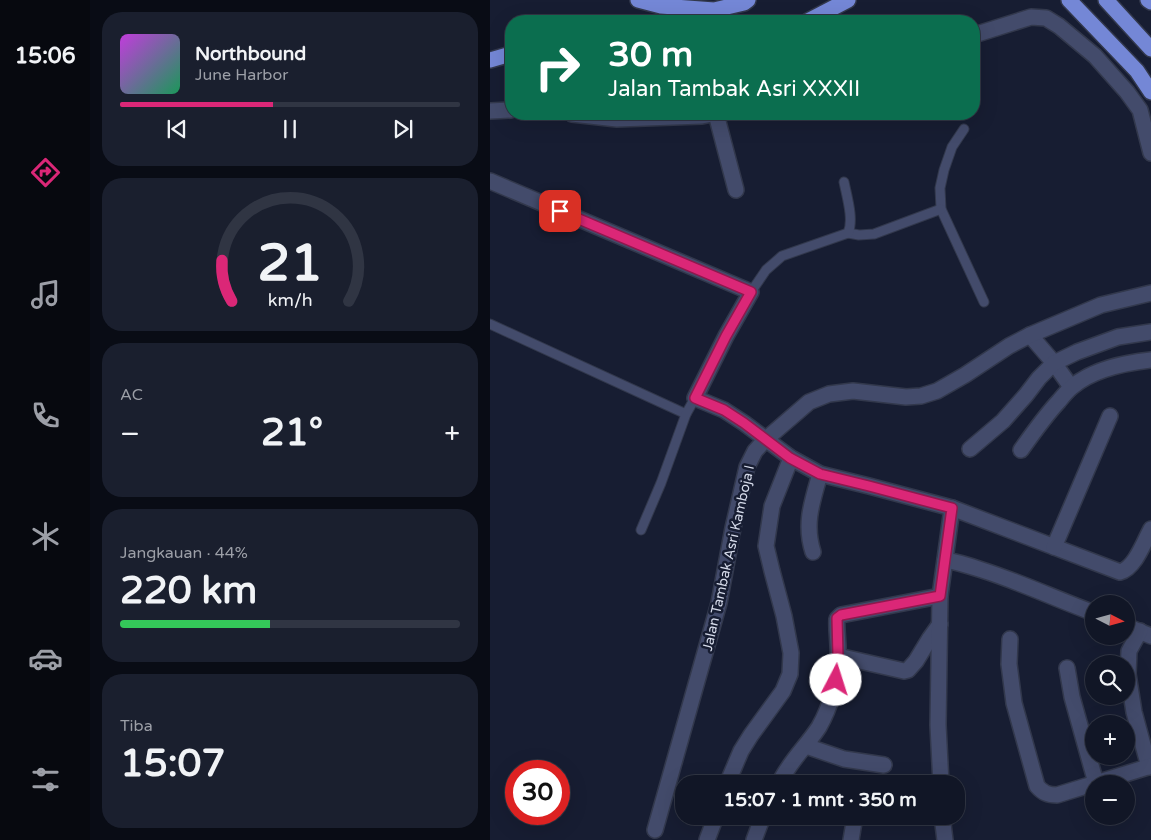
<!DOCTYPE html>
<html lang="id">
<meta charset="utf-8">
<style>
:root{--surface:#111626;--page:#1a1f2e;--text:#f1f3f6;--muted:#9c9fa7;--line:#303543;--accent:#db2777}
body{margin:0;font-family:"Varela Round",sans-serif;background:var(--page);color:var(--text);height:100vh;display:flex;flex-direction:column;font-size:19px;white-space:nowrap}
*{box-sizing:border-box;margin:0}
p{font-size:16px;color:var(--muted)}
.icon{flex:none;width:28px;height:28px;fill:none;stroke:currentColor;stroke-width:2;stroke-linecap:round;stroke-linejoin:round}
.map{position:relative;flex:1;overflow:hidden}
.details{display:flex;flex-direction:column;gap:12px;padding:12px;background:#090c15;width:400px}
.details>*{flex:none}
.top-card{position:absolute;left:15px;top:15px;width:475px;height:105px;border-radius:20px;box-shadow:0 5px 20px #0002,0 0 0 1px var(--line);background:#0b6e4f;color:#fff;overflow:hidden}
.needle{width:32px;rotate:96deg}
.buttons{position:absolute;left:595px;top:595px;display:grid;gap:10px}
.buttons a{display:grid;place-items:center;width:50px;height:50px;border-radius:50%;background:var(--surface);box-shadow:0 5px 20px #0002,0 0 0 1px var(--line);font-size:25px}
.speed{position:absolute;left:15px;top:760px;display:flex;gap:10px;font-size:25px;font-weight:700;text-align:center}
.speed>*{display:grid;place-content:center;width:65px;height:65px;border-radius:50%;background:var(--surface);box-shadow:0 5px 20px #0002,0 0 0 1px var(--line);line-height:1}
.speed .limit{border:8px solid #d22;background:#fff;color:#111}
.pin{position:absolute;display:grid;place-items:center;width:42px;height:42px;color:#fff;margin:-21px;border-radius:10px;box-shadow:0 2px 8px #0006}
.me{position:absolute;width:55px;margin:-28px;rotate:5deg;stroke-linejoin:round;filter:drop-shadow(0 0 4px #0008)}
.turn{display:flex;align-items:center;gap:18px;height:105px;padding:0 20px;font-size:22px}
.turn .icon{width:65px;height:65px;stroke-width:2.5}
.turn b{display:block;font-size:35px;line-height:42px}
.big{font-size:38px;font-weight:700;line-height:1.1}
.details .widget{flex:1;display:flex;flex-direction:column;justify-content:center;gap:8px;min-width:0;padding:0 18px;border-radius:20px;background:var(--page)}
.details .dial{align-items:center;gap:0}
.dial svg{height:130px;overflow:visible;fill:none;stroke:var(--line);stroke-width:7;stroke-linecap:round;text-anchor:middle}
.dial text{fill:var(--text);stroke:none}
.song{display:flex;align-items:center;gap:15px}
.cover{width:60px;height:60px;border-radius:8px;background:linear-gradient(135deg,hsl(290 70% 55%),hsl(150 70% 35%))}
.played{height:5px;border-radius:2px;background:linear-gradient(90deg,var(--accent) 45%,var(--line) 45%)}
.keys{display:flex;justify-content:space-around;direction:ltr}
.heat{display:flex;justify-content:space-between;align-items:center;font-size:28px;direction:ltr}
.charge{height:8px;border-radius:4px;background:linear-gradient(90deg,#34c759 44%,var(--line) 0)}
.trip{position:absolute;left:185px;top:775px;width:290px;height:50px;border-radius:20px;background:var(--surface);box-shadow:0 5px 20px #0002,0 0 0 1px var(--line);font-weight:700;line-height:50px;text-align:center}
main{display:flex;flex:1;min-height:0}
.tab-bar{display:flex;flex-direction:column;width:90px;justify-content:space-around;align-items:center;background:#07090f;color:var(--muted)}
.tab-bar .icon{width:35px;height:35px}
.tab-bar .active{color:var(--accent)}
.tab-bar b{font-size:22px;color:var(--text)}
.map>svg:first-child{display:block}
</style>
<main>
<nav class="tab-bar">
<b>15:06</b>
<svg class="icon active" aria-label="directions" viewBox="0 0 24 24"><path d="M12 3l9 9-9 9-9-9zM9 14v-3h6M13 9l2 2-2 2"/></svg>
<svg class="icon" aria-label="music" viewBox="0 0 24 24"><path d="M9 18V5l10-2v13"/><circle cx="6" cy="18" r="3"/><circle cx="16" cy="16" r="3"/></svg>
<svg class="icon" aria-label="phone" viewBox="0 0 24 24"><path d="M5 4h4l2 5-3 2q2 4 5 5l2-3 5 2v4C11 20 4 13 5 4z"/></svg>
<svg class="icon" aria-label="climate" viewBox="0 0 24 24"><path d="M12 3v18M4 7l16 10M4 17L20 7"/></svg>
<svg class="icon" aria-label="car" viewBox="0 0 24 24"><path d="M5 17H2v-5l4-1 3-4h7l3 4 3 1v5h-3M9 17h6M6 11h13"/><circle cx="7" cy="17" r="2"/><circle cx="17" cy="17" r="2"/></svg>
<svg class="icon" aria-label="filters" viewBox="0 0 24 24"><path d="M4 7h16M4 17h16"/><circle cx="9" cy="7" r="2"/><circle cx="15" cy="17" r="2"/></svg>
</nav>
<section class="details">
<div class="widget">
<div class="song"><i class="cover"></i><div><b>Northbound</b><p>June Harbor</p></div></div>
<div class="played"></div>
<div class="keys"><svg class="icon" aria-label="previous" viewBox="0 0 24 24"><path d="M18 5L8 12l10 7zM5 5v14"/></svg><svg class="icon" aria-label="pause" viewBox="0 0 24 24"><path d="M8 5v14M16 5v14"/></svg><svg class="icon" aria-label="next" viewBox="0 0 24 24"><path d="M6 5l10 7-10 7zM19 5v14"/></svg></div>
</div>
<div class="widget dial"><svg viewBox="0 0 100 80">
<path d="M14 69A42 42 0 1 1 86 69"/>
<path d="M14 69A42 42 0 0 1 8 44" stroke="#db2777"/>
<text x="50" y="56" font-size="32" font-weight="700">21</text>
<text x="50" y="72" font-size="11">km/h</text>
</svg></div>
<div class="widget"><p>AC</p>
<div class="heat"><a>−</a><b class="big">21°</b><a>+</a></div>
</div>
<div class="widget"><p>Jangkauan · 44%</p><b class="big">220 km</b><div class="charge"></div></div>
<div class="widget"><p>Tiba</p><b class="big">15:07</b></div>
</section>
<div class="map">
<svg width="661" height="840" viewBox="0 0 661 840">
<rect width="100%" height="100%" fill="#171d32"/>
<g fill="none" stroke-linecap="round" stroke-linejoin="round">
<g stroke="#32384c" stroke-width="11">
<g id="service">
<path d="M474 129 462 147 454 170 450 188 451 209 494 302"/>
<path d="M358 233 369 235 384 234 451 209"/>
<path d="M261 292 276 270 292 256 358 233C364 220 357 197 354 182"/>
<path d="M0 324 196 414"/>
<path d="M151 530 171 483 196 414 205 398"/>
</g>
</g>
<g stroke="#32384c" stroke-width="18">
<g id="minor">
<path d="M484 35 541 17 556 18 569 26 605 56 637 92 650 110 661 153"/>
<path d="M0 111 21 110"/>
<path d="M82 114 127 119 212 116 222 114"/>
<path d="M226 114 246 190"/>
<path d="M0 181 261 292 236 336 205 398 234 410 254 423 301 458 330 474 379 486 462 508 630 572C645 568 654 542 661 529"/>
<path d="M540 335 564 363 581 387"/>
<path d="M480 449 513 421 536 395 549 378 564 363 587 352 628 337 661 332"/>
<path d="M531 450C543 433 555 416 569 401 573 396 577 391 582 387 603 369 634 363 661 360"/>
<path d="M564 547 620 416"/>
<path d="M323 552C314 524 322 502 330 474"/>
<path d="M455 560C468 562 480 566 492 570 530 582 566 599 604 613"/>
<path d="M636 626 661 636"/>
<path d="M650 631 639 651 638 674 644 712 659 767"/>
<path d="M520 639 519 664 524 703 547 786C553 793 558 795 567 795L661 766"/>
<path d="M348 656 414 671 418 670 426 661 440 638 450 624"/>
<path d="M577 668 582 697 606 783"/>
<path d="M316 746 354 759 394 765"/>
<path d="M237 784 251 751 261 735 293 691 300 674 301 653 294 616 282 571 276 546 282 506 301 458"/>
<path d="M289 784C298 763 316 747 329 727 341 706 347 682 348 657 349 644 346 631 347 619L351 615 450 596"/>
<path d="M451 784 448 725 450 596 462 508"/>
<path d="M452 816 455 840"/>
<path d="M165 830 229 603 243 528 257 467 265 451 275 440 319 402 339 394 363 391 416 397 431 396 447 391 475 375 519 346 540 335 611 305 661 293"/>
<path d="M217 840 226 816"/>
<path d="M264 840 273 816"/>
<path d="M361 840 365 816"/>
</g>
</g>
<g stroke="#32384c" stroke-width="18">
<g id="motorway">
<path d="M148 0 171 6 224 10 254 3 258 0"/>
<path d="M579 0 647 71 661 92"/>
<path d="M616 0 661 49"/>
<path d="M658 0 661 2"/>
<path d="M318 21 358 0"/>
<path d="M0 60 21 54"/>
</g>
</g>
<use href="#service" stroke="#434b6b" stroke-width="9"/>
<use href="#minor" stroke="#434b6b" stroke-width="15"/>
<use href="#motorway" stroke="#7487d6" stroke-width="15"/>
</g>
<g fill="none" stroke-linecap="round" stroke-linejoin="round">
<g stroke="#8e194d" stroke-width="12">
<path id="route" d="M70 211 261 292 236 336 205 398 234 410 254 423 300 458 330 474 379 486 462 508 450 596 351 615 347 618 348 656 346 680"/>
</g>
<use href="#route" stroke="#db2777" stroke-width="9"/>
</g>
<g text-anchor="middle" stroke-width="5" stroke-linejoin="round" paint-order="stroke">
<g font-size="14" fill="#d6dbea" stroke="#171d32">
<text transform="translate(238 558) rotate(-77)" y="5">Jalan Tambak Asri Kamboja I</text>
</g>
</g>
</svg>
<div class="buttons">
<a><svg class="needle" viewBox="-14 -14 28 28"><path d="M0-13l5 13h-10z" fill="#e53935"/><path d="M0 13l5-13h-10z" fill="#9c9fa7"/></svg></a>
<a><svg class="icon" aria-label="search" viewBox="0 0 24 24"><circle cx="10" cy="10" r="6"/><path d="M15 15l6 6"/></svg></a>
<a>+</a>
<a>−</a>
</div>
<div class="speed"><div class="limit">30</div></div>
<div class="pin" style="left:70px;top:211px;background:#d93025"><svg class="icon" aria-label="arrive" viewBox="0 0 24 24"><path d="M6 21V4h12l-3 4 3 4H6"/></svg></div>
<svg class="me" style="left:346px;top:680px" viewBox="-20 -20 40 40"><circle r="19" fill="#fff"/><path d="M0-13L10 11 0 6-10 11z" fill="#db2777"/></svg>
<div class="trip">15:07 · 1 mnt · 350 m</div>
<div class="top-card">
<div class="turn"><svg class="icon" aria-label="right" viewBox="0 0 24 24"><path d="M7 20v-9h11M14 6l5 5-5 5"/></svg><div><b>30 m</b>Jalan Tambak Asri XXXII</div></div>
</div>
</div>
</main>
